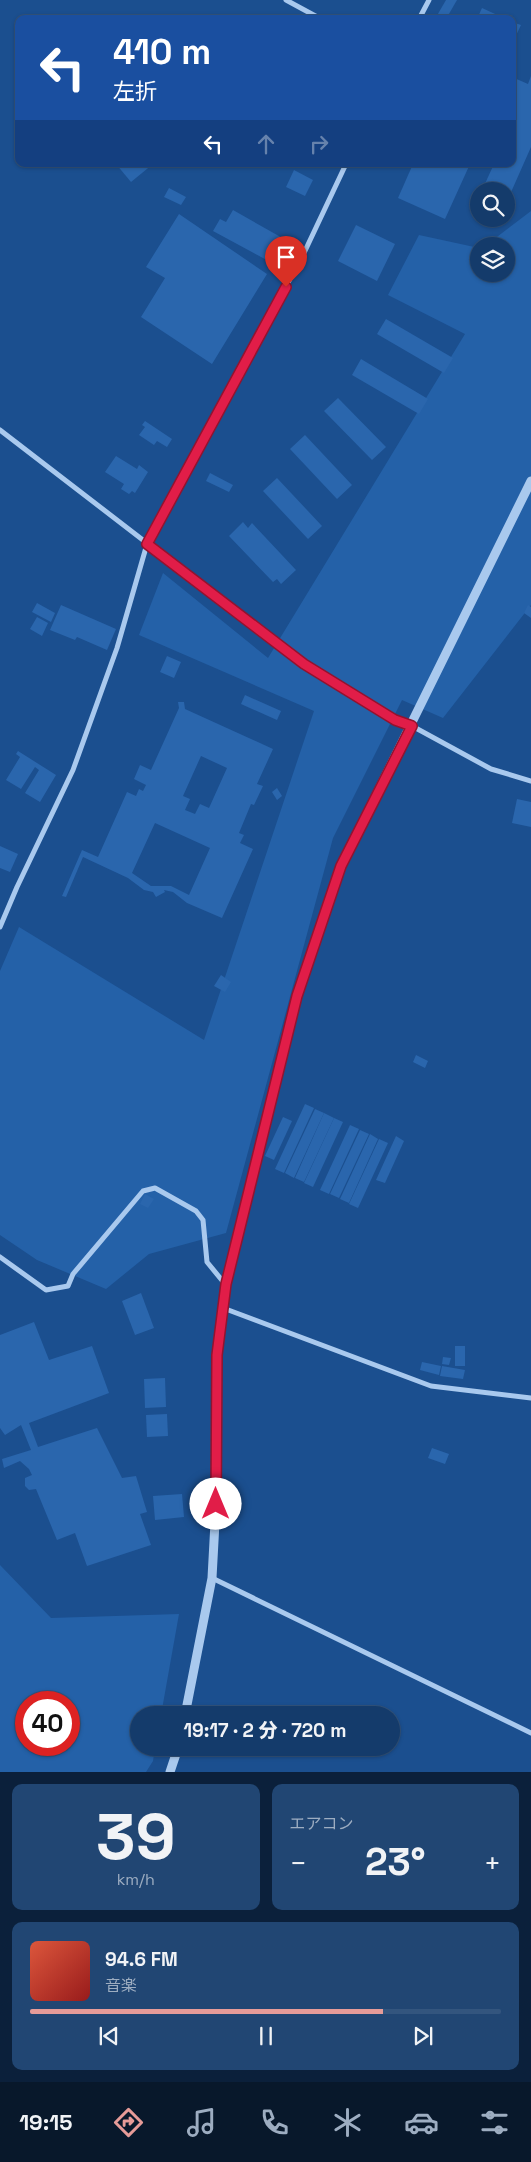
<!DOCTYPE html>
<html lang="ja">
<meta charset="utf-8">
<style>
:root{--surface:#143b6b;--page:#214673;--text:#f1f3f6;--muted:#9dadc1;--line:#33557e;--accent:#e69b98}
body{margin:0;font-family:"Space Grotesk","Noto Sans JP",sans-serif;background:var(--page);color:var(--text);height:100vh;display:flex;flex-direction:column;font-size:19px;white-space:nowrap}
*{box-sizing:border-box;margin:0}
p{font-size:16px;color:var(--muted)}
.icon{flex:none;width:28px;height:28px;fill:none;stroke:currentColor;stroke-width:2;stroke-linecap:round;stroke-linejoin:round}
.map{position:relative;height:1772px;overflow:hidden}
.details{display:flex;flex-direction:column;gap:12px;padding:12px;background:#0b203b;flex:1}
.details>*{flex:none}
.top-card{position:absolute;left:15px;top:15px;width:501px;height:152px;border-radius:10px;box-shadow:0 1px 4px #0004,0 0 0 1px var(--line);background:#1a4fa0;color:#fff;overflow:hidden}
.buttons{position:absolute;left:470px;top:182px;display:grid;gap:10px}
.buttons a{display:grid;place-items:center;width:45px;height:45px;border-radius:50%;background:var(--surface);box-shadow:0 1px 4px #0004,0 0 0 1px var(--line);font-size:25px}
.speed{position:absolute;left:15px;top:1691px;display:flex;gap:10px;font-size:25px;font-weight:700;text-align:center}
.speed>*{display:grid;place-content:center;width:65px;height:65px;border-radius:50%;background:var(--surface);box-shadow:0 1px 4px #0004,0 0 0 1px var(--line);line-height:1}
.speed .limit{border:8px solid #d22;background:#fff;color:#111}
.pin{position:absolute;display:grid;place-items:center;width:42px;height:42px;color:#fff;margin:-51px -21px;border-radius:50% 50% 50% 0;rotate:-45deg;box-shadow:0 0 5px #0007}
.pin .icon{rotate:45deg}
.me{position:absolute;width:55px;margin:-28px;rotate:0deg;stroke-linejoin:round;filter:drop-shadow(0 0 4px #0008)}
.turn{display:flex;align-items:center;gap:18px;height:105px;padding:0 15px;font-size:22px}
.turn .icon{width:65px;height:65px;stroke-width:2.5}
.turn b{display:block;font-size:35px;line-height:42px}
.lanes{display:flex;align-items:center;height:48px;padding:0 15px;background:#0003;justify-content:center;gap:25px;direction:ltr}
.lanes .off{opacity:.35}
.big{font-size:38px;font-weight:800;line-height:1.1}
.details .tile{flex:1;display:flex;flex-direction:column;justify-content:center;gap:8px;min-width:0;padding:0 18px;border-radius:10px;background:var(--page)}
.details .dial{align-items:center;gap:0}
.dial b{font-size:65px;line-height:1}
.song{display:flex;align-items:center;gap:15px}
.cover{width:60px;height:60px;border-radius:8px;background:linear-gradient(135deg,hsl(10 70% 55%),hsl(0 70% 35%))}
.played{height:5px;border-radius:2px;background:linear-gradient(90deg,var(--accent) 75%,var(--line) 75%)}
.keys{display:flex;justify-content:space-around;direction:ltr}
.heat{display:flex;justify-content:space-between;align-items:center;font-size:28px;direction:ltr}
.details .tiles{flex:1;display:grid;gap:12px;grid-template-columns:1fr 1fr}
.tile:last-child{grid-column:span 2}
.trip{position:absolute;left:130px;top:1706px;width:270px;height:50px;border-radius:25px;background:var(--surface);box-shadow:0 1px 4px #0004,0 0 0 1px var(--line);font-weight:800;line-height:50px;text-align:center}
.dock{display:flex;height:80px;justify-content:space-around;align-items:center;background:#08182b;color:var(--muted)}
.dock .icon{width:35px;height:35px}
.dock .active{color:var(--accent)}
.dock b{font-size:22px;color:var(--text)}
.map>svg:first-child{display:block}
</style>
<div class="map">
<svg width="531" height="1772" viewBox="0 0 531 1772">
<rect width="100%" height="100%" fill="#1b4f8f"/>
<g fill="#2461a8" fill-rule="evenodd">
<path d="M531 211V605L443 718 402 700 333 838 226 1233 149 1254 106 1289 37 1260 0 1235V971L19 927 204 1040 314 711 139 635 163 573 268 658 465 334 388 295 419 235 479 248V274H506V246H485Z"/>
<path d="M0 1565 51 1618 179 1614 161 1715H139V1748H155L153 1761 146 1772H0ZM26 1702H69V1745H26Z"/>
</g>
<g fill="#2a66ad" fill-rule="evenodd">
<path d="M446 0H457L446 19H435Z"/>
<path d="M482 8 506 19H477Z"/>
<path d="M512 22 521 25 512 44Z"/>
<path d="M531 76V147L508 199 506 191H491L483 188 494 164H512V77L528 84Z"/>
<path d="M116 164H153L131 182Z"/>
<path d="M413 164H470L445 219 398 198Z"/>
<path d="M294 170 313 180 305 196 286 187Z"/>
<path d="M169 188 186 197 181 205 164 197Z"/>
<path d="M233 210 286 240 274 264 213 231 220 219 226 222Z"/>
<path d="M179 214 267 274 212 364 141 317 165 278 146 267Z"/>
<path d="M356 225 395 244 377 281 338 261Z"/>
<path d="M386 319 453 358 444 373 377 334Z"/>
<path d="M361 359 428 399 419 414 352 375Z"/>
<path d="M338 398 386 447 372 460 324 411Z"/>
<path d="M145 421 172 439 167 447 157 441 154 445 139 435 145 427 142 425Z"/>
<path d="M305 435 352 485 337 499 290 449Z"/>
<path d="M116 456 137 469 139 465 148 472 135 493 132 491 129 494 121 489 124 484 105 472Z"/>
<path d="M210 473 233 485 229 492 206 481Z"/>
<path d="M277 478 322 526 308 539 263 491Z"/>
<path d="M243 522 248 528 252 523 296 570 281 584 277 579 273 582 229 536Z"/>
<path d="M37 603 55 613 51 622 32 612Z"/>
<path d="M61 605 116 629 107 650 77 637 75 640 50 630Z"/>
<path d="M528 605 531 607V618L524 613Z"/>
<path d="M37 617 48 623 42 636 30 629Z"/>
<path d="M167 656 181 662 174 678 160 672Z"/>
<path d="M245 695 281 711 277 720 241 704Z"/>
<path d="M178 702H184L185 709 273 749 257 784 263 786 254 805 251 804 239 833 244 835 240 843 253 849 222 918 187 903 173 892 164 890 165 892 156 897 153 892 144 890 128 878 83 857 66 897 62 896 82 850 98 857 127 792 136 796 139 789 143 791 146 785 134 779 140 765 151 770 179 708ZM201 756 227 768 209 808 200 804 195 814 185 810 190 799 183 796ZM155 823 210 848 189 895 171 886H151L132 873Z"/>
<path d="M18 751 56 775 40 802 25 793 39 770 35 767 21 789 6 780 20 757 16 754Z"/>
<path d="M277 788 282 796 277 800 272 792Z"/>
<path d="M517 799 531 802V827L512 823Z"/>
<path d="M0 846 18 854 10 872 0 868Z"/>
<path d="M221 975 231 982 225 992 214 986Z"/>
<path d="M416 1055 428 1061 425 1068 413 1062Z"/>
<path d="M305 1104 314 1108 284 1173 275 1169Z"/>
<path d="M315 1109 324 1113 294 1178 285 1173Z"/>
<path d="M324 1113 334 1118 304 1182 295 1178Z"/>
<path d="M283 1117 292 1121 274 1160 265 1156Z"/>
<path d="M334 1118 343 1122 313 1187 304 1183Z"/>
<path d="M350 1125 359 1129 329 1194 320 1190Z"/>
<path d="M360 1130 369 1134 339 1198 330 1194Z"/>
<path d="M370 1134 378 1139 349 1203 340 1199Z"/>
<path d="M396 1136 404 1141 385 1183 376 1180Z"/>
<path d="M379 1139 388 1143 358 1208 349 1204Z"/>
<path d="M145 1194 154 1199 148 1208 140 1204Z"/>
<path d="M141 1293 154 1328 135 1335 122 1301Z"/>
<path d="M34 1322 49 1360 92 1346 109 1393 29 1423 38 1447 97 1428 122 1478 136 1476 147 1512 140 1514 151 1545 87 1566 75 1533 57 1540 36 1489 29 1490 25 1486V1478L32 1475 29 1469 20 1461 4 1468 2 1459 31 1450 21 1425 5 1435 0 1428V1335Z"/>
<rect x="455" y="1346" width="10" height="20"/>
<path d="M443 1357 451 1358 449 1365 442 1364Z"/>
<path d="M422 1362 441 1366 439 1375 420 1370Z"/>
<path d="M442 1366 465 1370 463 1379 440 1376Z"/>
<path d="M165 1378 166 1407 145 1408 144 1379Z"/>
<path d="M167 1414 168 1436 147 1437 146 1415Z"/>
<path d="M432 1448 449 1454 445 1464 428 1458Z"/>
<path d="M182 1494 184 1517 155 1520 153 1496Z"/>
</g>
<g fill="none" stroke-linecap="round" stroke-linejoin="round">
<g stroke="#a9c9ee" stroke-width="5">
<path d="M286 0 321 19"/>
<path d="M419 19 429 0"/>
<path d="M0 430 304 664 395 720 412 726 491 769 531 781"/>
<path d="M0 927 17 887 73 770 117 648 147 544 304 253 346 164"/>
<path d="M0 1257 46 1290 68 1286 73 1274 143 1191 155 1188 196 1211 203 1220 207 1262 225 1284"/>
<path d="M223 1308 431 1386 531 1398"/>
<path d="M212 1578 531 1733"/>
</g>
<g stroke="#a9c9ee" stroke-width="9">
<path d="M185 1715 212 1578 216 1504 217 1355 226 1284 297 996 341 866 531 481"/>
<path d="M170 1772 178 1748"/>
</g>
</g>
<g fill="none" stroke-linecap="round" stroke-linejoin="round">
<g stroke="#92132f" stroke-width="12">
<path id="route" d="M216 1504 217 1355 226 1284 297 996 341 866 412 726 395 720 304 664 147 544 286 287"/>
</g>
<use href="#route" stroke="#e11d48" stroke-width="9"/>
</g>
</svg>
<div class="buttons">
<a><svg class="icon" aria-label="search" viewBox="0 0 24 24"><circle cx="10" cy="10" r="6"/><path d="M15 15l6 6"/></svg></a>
<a><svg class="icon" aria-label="layers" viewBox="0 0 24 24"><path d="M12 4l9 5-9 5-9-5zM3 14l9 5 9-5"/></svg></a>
</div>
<div class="speed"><div class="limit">40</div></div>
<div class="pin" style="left:286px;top:287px;background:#d93025"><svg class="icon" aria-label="arrive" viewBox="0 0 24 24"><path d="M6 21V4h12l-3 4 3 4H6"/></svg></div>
<svg class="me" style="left:216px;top:1504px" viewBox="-20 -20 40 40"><circle r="19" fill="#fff"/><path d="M0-13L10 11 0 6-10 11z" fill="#e11d48"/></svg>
<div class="trip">19:17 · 2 分 · 720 m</div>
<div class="top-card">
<div class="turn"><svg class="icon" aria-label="left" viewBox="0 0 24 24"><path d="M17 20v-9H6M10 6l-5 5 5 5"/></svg><div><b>410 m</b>左折</div></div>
<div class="lanes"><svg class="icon" aria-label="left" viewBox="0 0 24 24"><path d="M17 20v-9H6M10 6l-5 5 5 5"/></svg><svg class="icon off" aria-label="ahead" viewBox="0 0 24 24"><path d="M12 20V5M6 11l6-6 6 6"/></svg><svg class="icon off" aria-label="right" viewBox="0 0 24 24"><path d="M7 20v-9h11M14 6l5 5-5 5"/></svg></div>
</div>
</div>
<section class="details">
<div class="tiles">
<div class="tile dial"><b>39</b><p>km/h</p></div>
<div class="tile"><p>エアコン</p>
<div class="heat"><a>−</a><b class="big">23°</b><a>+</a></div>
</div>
<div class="tile">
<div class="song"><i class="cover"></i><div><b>94.6 FM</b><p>音楽</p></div></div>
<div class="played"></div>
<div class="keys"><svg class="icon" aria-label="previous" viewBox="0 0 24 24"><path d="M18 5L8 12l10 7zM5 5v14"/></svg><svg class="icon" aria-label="pause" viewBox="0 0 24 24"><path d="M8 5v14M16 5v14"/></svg><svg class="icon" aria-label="next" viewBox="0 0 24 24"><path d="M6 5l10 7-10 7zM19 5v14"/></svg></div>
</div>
</div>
</section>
<nav class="dock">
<b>19:15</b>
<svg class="icon active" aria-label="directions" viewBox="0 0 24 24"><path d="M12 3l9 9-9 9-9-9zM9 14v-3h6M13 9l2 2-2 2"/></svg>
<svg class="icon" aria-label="music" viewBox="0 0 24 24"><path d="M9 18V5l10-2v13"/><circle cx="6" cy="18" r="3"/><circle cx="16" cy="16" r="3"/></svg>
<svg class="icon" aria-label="phone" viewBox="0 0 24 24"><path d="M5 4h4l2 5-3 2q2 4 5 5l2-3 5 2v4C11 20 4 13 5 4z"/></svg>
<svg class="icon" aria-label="climate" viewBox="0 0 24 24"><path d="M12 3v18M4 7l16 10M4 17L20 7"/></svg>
<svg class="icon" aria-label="car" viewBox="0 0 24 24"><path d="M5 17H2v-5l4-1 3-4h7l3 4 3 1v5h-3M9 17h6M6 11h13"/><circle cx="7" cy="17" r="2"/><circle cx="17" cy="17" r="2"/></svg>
<svg class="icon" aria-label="filters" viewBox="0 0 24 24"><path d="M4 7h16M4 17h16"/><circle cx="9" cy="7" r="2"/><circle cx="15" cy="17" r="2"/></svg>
</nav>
